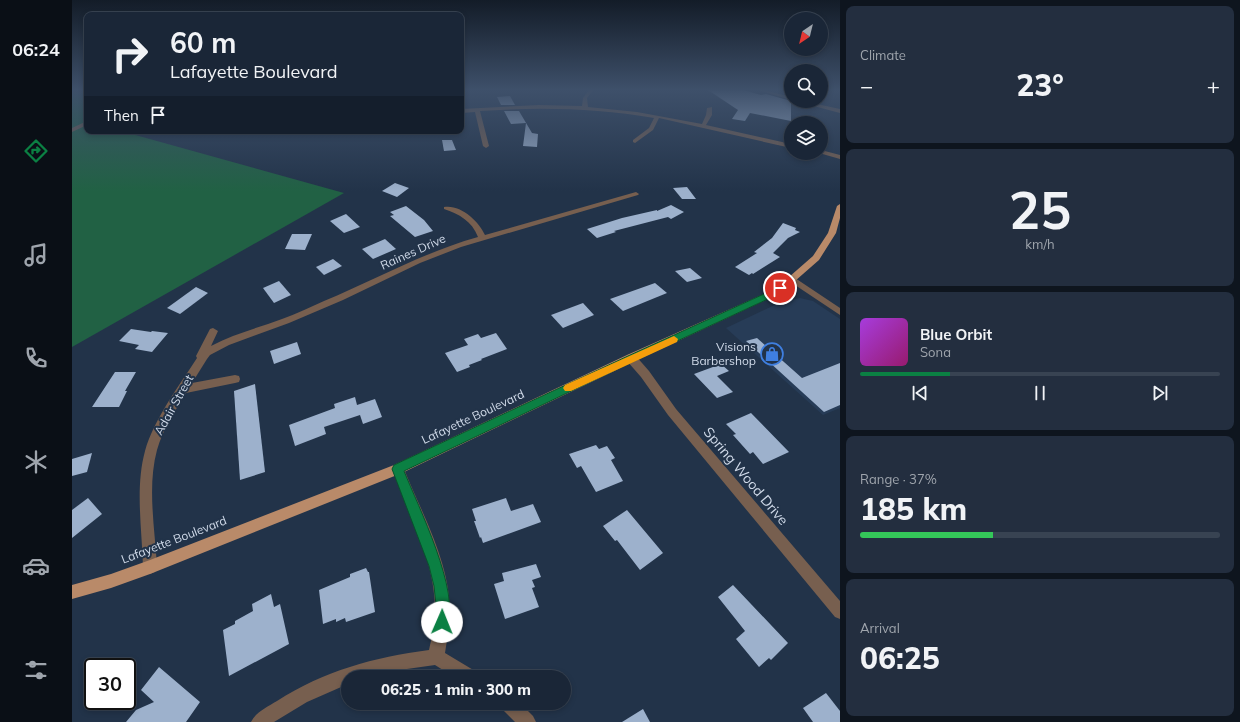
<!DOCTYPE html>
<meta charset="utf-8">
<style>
:root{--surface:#1a2637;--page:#232e3f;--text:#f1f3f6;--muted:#9fa5ad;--line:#384352;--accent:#0b8043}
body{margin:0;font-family:Mulish,sans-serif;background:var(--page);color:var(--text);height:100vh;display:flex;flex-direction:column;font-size:15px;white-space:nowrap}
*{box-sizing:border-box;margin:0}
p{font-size:13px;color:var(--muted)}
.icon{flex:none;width:22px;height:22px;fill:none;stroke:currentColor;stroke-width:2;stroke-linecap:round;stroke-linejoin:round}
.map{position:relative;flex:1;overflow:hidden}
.side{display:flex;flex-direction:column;gap:6px;padding:6px;background:#0e151e;width:400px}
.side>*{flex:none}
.banner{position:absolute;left:12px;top:12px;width:380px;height:122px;border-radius:8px;box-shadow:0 2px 6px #0003,0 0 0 1px var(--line);background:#1a2637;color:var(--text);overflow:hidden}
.needle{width:26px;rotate:215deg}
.controls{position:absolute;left:712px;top:12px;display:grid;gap:8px}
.controls a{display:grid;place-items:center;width:44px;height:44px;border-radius:50%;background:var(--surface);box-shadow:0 2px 6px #0003,0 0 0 1px var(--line);font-size:20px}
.speed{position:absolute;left:12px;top:658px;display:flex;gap:8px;font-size:20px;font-weight:700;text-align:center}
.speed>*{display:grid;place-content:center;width:52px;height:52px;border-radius:50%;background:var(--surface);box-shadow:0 2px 6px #0003,0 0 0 1px var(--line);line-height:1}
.speed .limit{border:2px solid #111;border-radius:6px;background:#fff;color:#111}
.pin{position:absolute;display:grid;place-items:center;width:34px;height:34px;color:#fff;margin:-17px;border:2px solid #fff;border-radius:50%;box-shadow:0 1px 4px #0007}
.me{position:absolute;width:44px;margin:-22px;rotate:1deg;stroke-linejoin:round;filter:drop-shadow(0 0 3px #0008)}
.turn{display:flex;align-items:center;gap:14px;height:84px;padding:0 20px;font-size:18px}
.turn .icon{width:52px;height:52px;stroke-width:2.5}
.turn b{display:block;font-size:28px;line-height:34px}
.then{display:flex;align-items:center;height:38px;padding:0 20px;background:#0003;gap:8px;font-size:15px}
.big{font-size:30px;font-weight:800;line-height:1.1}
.side .widget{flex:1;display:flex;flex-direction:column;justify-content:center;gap:6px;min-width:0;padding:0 14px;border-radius:8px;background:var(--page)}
.side .dial{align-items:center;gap:0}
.dial b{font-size:52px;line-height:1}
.song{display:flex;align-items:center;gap:12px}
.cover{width:48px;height:48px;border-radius:6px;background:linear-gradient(135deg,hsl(280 70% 55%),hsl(320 70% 35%))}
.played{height:4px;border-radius:2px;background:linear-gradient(90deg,var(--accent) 25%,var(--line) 25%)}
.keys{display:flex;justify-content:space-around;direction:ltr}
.heat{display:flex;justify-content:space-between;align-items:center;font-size:22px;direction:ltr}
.charge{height:6px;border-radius:3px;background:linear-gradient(90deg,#34c759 37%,var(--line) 0)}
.trip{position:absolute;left:269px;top:670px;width:230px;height:40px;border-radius:20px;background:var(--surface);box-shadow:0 2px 6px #0003,0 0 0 1px var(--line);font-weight:800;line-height:40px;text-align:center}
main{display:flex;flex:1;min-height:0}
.menu{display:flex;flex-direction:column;width:72px;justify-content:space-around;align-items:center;background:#0a0f16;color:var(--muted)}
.menu .icon{width:28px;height:28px}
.menu .current{color:var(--accent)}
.menu b{font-size:18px;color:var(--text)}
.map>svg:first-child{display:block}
</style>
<main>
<nav class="menu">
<b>06:24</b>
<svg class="icon current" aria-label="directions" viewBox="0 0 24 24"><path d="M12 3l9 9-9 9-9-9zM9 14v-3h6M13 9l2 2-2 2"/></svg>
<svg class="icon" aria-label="music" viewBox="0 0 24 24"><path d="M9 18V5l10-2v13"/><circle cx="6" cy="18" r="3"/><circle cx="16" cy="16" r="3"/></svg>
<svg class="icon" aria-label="phone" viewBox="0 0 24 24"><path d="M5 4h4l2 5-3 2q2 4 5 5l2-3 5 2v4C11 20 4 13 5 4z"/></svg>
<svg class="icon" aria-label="climate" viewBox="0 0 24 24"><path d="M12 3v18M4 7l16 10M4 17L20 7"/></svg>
<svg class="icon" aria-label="car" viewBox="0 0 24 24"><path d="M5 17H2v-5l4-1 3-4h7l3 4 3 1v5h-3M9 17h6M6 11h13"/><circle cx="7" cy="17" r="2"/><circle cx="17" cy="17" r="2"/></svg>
<svg class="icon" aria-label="filters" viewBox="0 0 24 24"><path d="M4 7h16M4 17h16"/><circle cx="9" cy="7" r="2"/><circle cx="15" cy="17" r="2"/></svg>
</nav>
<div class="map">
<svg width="768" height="722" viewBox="0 0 768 722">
<rect width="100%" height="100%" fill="#223349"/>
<path fill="#273c57" d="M728 298 741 301 768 319V408L751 415 654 328 709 302Z"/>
<path fill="#216144" d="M0 90H15V131H49L272 193 0 347Z"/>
<g fill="#9db1cc">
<path d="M636 90H671L689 95 694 94 719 101V121L678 113 673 121 660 119 666 110Z"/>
<path d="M438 96 443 105H429L425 97Z"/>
<path d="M432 111H447L460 133 466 134 465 147 451 146 454 123 439 124Z"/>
<path d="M370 140H380L384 150 372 151Z"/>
<path d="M323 183 337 188 325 197 310 191Z"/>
<path d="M615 187 624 199H610L601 188Z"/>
<path d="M599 205 612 212 599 219 596 217 542 231 544 232 525 238 515 229 550 218 585 210V211Z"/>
<path d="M334 206 352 220 361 231 343 237 318 216 322 215 318 212Z"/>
<path d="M274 214 288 227 272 233 258 221Z"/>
<path d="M711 223 724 228 723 230 728 232 716 238 701 253 708 257 681 274 680 273 677 275 663 267 685 253 682 252 700 238Z"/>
<path d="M220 234H240L233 250 213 249Z"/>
<path d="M313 239 324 249 301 259 290 249Z"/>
<path d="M261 259 270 266 252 275 244 267Z"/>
<path d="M618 268 630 278 615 282 603 271Z"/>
<path d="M207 281 219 295 202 303 191 288Z"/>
<path d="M583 283 595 293 551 311 538 299Z"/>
<path d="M124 287 136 293 108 314 95 308Z"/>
<path d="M511 303 522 315 491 328 479 315Z"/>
<path d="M59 329 79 332 80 331 96 333 80 352 63 349 67 345 47 341Z"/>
<path d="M424 333 435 349 409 359 410 360 397 365 398 367 385 372 373 353 396 345 392 339 406 334 409 338Z"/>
<path d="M685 338 730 378 768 363V405L752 412 674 341Z"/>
<path d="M225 342 229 354 202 364 198 351Z"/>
<path d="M649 364 657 371 645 376 661 392 645 398 622 374Z"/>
<path d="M43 372H64L53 391H55L47 407H20Z"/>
<path d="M183 384 193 472 168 480 162 391Z"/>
<path d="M283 397 285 405 303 399 310 417 291 424 288 415 252 427 254 434 223 446 217 425 263 408 262 404Z"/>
<path d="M679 413 717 452 691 464 681 452 678 454 661 435 664 434 654 424Z"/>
<path d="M524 445 527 449 535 446 543 458 539 460 551 481 524 492 509 466 505 468 497 454Z"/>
<path d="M20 453 15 472 0 476V459Z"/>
<path d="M16 498 30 514 0 538V510Z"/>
<path d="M434 498 439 511 461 504 469 522 411 543 409 537 408 538 402 521H404L400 509Z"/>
<path d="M555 510 591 553 568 570 545 540 543 541 531 526Z"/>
<path d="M464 564 469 577 460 580 463 587 460 588 467 607 433 619 422 584 432 581 430 573Z"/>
<path d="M294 568 296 572H297L303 612 274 622 273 618 264 622V619L251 624 247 590 278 577V574Z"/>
<path d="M661 585 716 643 699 660 697 658 687 667 664 639 673 631 646 597Z"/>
<path d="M199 594 202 607 208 604 217 644 157 676 151 630 163 624V621L181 611 180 604Z"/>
<path d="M87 667 128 702 114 722H54L64 710 82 702 69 690Z"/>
<path d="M754 693 768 711V722H741L731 708Z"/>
<path d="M571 709 578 722H550Z"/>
</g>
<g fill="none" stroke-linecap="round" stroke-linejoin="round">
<g fill="#775f4f" fill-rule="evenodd">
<path d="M517 90H521L515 98 516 107 565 112 630 124 634 115 635 108 640 107V115L634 125 719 144V148L587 118 581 130 563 143 561 142V140L577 128 582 118C524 108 467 107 408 111L417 146 414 148 411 146 403 112 389 113V109L467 105 510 106 511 98Z"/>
<path d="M686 90H692L719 97V100Z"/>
<path d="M723 101H731L768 109V113Z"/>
<path d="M15 121V125L0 132V128Z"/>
<path d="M200 131H221C216 134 205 134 200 131Z"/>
<path d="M749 150 768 155V159L747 153H749Z"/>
<path d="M564 192 567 194 566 195 389 247 348 263 271 300 217 323 157 345 138 355 135 359 120 383 163 375 167 376 168 379 167 382 163 383 114 393C103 411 91 429 85 450 75 487 83 529 85 567L83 572 78 574 73 572 71 567C70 529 63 488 73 451 82 419 107 386 125 358L124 356 138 329 141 328 146 331 139 346C161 334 186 328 210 319 224 314 238 307 252 301 303 280 352 252 406 237 400 221 387 214 372 209V207C388 204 407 221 413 235Z"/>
<path d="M720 276 768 308V315L717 281 716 279Z"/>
<path d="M559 354 563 355 577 371 604 409 768 601V619L763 617 596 415 569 377 555 361 554 358 555 355Z"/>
<path d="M326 463 330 465 332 469C350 514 377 560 378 611 378 625 375 639 373 653L403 671 405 677H382L363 665 321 671 296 677H276V684L235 702 202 722H179C184 712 195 707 205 701 252 671 302 657 357 650 360 637 363 624 363 610 363 560 337 514 320 469L322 465Z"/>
<path d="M428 703H448L461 716 464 722H443L430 709Z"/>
</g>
<path fill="#b98a69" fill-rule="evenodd" d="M768 204V218L764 233 747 260 723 281 698 298 563 361 330 473 78 574 39 588 0 599V585L39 574 78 560 322 465 555 355 692 294 717 277 741 256 756 233 765 206Z"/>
</g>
<linearGradient id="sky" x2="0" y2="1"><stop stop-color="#131c28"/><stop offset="0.47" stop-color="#3e506a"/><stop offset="1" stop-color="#3e506a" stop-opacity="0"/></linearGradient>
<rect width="768" height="191" fill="url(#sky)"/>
<path fill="#0b8043" stroke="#07532c" d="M708 285 712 288 711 289 698 298 562 361 332 471C346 506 389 592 375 627L370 629 365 627 363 622 364 605 362 586 357 566 320 469 322 465 556 356 692 294Z"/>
<path fill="#f59e0b" d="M602 336 606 339 605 342 499 391H493L491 388 493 385Z"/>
<defs>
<g id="shop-ring" transform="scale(1.15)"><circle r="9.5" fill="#223349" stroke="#3f7fe0" stroke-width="1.5"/><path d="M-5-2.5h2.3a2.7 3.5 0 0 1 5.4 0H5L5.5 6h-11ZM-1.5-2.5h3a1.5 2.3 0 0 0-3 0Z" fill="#3f7fe0"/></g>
</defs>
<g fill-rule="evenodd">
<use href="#shop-ring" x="700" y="354"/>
</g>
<g text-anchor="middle" stroke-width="4" stroke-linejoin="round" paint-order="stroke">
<g font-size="12" fill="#d0dae9" stroke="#223349">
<text transform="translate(341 252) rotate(-24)" y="4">Raines Drive</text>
<text transform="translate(102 405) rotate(-61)" y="4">Adair Street</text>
<text transform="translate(401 417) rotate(-25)" y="4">Lafayette Boulevard</text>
<text transform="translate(102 540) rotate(-21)" y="4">Lafayette Boulevard</text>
</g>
<g font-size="12" fill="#d0dae9" stroke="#223349" text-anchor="end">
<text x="684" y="351">Visions<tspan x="684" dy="14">Barbershop</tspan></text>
</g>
<g font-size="14" fill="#d0dae9" stroke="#223349">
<text transform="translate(674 476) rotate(50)" y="5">Spring Wood Drive</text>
</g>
</g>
</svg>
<div class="controls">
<a><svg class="needle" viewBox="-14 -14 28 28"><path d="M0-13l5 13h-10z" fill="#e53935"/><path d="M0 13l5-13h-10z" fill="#9fa5ad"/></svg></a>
<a><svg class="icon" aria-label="search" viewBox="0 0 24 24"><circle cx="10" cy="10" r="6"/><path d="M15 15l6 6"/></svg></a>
<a><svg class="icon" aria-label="layers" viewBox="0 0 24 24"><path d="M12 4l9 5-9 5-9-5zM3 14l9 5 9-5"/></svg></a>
</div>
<div class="speed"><div class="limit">30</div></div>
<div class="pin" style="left:708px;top:288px;background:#d93025"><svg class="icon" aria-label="arrive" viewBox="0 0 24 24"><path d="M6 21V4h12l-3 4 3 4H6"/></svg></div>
<svg class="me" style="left:370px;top:622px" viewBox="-20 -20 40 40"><circle r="19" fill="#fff"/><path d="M0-13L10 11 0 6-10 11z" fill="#0b8043"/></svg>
<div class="trip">06:25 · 1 min · 300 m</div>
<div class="banner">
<div class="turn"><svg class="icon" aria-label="right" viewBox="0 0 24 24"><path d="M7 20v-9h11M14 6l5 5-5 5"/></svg><div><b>60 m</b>Lafayette Boulevard</div></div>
<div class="then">Then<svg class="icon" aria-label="arrive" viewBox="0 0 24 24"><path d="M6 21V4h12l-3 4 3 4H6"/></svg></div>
</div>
</div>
<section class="side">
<div class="widget"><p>Climate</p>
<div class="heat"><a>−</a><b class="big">23°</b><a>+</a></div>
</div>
<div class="widget dial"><b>25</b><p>km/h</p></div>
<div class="widget">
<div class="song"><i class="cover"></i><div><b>Blue Orbit</b><p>Sona</p></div></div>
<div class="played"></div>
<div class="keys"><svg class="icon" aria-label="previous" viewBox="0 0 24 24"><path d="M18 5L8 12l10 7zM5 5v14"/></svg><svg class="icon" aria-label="pause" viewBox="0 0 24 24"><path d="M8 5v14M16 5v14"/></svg><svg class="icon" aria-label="next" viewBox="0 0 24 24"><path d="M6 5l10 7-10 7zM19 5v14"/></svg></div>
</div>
<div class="widget"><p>Range · 37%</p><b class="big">185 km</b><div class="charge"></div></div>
<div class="widget"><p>Arrival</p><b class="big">06:25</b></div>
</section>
</main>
